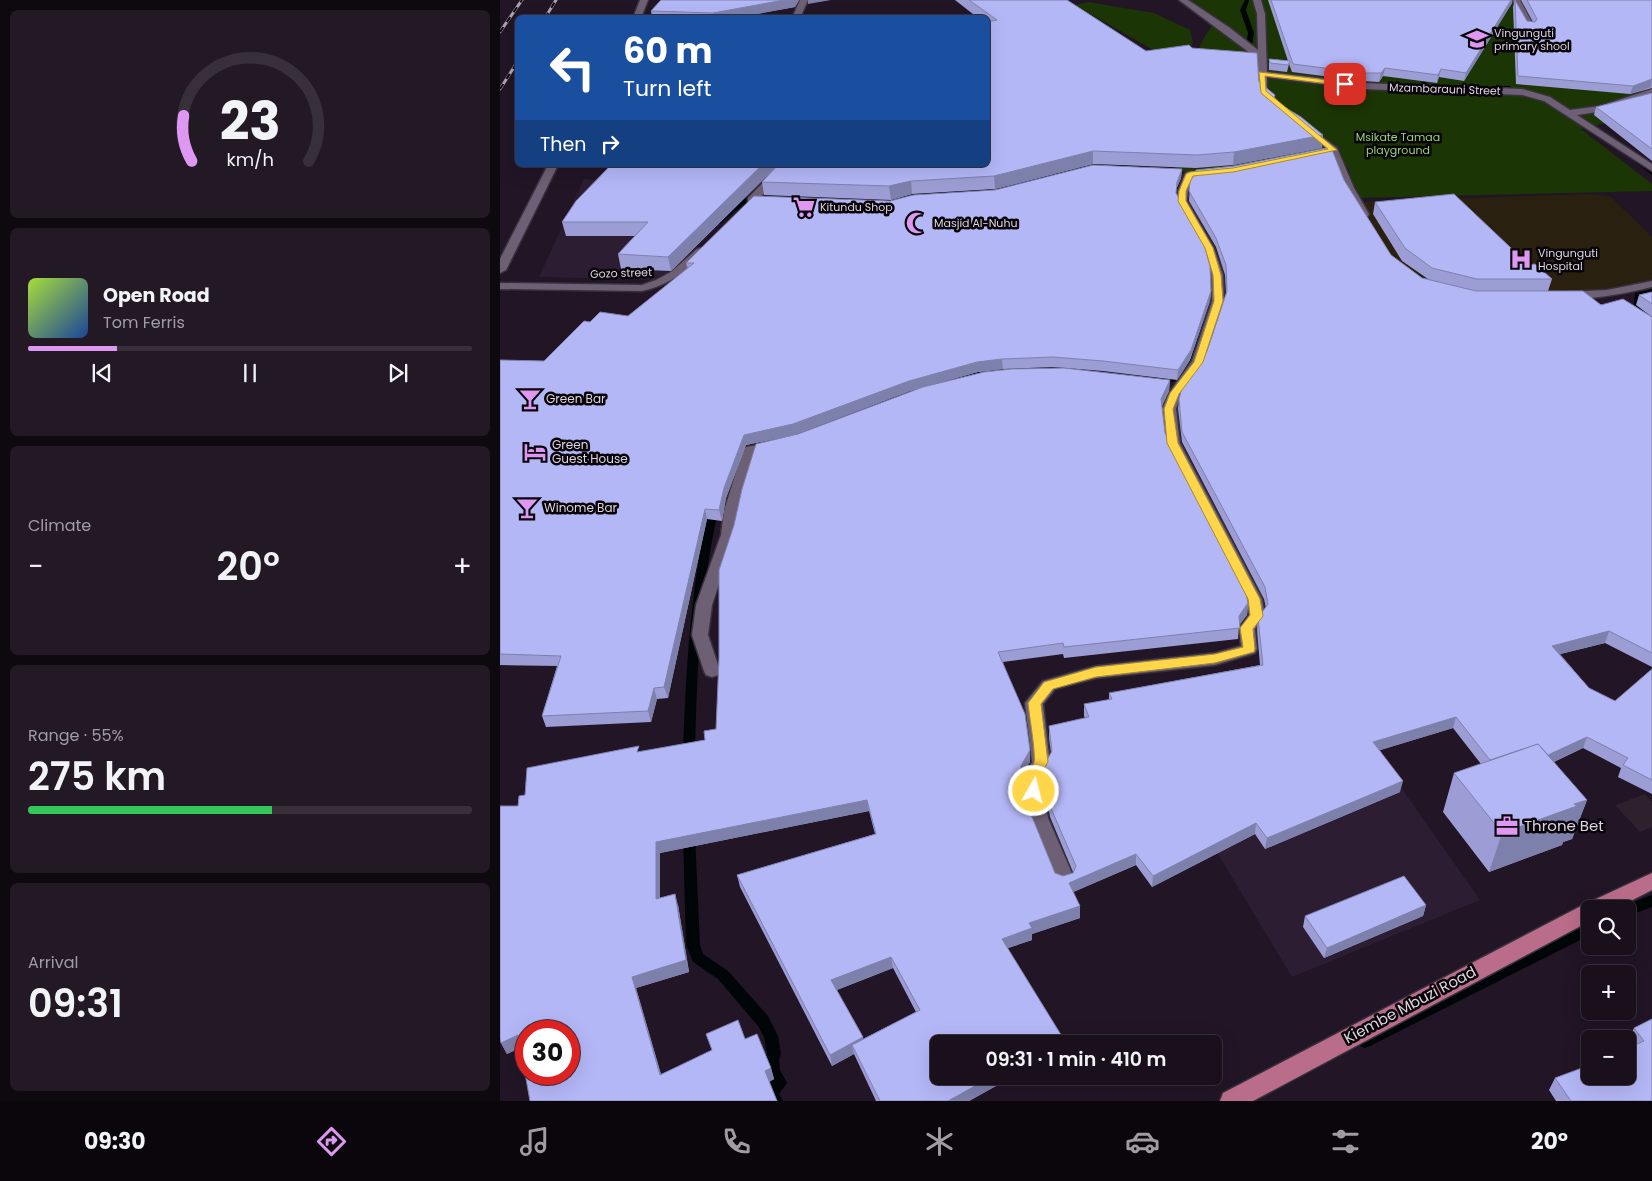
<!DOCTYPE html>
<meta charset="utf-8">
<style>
:root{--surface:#19101c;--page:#221925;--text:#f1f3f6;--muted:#9f9da3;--line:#37303b;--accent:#de98f2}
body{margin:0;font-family:Poppins,sans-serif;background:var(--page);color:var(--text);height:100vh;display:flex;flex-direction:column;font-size:19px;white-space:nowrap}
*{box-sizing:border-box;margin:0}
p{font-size:16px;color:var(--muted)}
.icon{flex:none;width:28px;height:28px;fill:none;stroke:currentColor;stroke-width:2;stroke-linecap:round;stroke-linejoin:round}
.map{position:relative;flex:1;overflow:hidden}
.panel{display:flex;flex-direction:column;gap:10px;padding:10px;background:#0e090f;width:500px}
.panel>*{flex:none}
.top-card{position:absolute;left:15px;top:15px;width:475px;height:152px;border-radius:8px;box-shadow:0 5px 20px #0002,0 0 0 1px var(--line);background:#1a4fa0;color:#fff;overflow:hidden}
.fabs{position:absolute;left:1081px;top:900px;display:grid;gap:10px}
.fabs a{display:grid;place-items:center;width:55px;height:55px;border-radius:8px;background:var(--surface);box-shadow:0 5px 20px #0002,0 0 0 1px var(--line);font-size:25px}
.speed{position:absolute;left:15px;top:1020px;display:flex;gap:10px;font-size:25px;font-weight:700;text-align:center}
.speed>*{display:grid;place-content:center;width:65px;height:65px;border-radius:50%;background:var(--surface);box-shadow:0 5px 20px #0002,0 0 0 1px var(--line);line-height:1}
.speed .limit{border:8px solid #d22;background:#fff;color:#111}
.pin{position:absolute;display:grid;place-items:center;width:42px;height:42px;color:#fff;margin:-21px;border-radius:10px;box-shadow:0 2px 8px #0006}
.me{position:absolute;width:55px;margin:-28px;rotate:8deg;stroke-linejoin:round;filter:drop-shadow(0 0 4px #0008)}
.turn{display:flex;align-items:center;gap:18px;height:105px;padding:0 25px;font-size:22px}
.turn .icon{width:65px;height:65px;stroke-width:2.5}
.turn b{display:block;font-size:35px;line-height:42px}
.then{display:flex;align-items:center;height:48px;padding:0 25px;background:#0003;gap:10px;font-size:19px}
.big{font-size:38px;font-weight:600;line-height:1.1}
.panel .card{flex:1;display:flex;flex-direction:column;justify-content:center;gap:8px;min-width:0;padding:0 18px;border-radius:8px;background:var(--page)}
.panel .dial{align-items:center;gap:0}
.dial svg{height:130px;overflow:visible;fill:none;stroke:var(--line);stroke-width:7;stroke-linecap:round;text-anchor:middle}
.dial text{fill:var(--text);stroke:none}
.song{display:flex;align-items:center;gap:15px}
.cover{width:60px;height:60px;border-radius:8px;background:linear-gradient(135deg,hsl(80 70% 55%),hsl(220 70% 35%))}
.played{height:5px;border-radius:2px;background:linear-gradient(90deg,var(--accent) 20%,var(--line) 20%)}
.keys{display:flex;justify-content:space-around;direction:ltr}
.heat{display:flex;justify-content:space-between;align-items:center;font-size:28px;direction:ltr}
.charge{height:8px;border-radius:4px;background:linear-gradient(90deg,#34c759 55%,var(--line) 0)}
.trip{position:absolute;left:430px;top:1035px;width:292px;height:50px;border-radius:8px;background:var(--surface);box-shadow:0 5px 20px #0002,0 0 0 1px var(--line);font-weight:600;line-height:50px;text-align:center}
.tab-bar{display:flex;height:80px;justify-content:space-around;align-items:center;background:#0a060b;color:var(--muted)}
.tab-bar .icon{width:35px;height:35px}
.tab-bar .selected{color:var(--accent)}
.tab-bar b{font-size:22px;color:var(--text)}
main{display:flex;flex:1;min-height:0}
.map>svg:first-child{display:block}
</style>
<main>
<section class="panel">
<div class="card dial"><svg viewBox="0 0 100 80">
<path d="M14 69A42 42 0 1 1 86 69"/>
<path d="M14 69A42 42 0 0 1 9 41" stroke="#de98f2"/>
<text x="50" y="56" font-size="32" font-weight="700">23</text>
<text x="50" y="72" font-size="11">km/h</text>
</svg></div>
<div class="card">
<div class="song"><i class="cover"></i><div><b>Open Road</b><p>Tom Ferris</p></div></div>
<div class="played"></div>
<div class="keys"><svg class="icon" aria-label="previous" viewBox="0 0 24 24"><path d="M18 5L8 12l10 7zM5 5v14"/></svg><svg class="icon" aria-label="pause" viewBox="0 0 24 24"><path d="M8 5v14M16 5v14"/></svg><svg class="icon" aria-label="next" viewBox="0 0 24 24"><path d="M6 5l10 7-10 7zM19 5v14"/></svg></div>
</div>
<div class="card"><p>Climate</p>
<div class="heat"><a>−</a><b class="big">20°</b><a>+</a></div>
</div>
<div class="card"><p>Range · 55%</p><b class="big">275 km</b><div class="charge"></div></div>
<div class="card"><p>Arrival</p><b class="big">09:31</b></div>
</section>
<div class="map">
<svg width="1152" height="1101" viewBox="0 0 1152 1101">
<rect width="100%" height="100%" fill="#211526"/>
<path fill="#2e202d" d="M1145 794 1152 802V827L1140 832 1115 805Z"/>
<g fill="#2c1d33">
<path d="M84 179 241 197 168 272 152 280 39 277Z"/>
<path d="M872 746 980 900 792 977 694 814Z"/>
</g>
<path fill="#292010" d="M1086 194 1110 196 1152 237V280L1125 288 989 299 904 286 860 202Z"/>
<g fill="#1c3505">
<path d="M679 0H1074L1110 76 1152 88V92L1114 121 1081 129 1152 184V191L857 198 848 167 742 184 689 176 666 161C674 133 693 40 714 25Z"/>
<path d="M588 2 654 13 690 30 693 43 688 54 662 55 575 5Z"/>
</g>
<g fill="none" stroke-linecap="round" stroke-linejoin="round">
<g fill="#000607" fill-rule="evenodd">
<path d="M745 0H749L746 10 754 33 751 54 748 56 745 54 748 33 740 10Z"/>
<path d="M993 86H1010L1013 88 1010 90 991 89V87Z"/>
<path d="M1126 153H1130L1152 170V175L1126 155Z"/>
<path d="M615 164 641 166 644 168 641 170C604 167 577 171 542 181L539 179C557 167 593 165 615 164Z"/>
<path d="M685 178 690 179 685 185 677 200 680 205 675 206 671 200 679 184Z"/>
<path d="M507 187 509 188V190L419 196 404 199 383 206 380 204C403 187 476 189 507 187Z"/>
<path d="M255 190 260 191 220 224H216V222Z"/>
<path d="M1152 289V293L1142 296 1141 309 1152 318V324L1133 310 1135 293Z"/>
<path d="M697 337H700L704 339 686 382 647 380V376L650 375 680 377Z"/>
<path d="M479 372 482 373V377L463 379 422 391 418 388 419 386 462 374Z"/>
<path d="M397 394 401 397 400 399 367 413 364 414 360 411Z"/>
<path d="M214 504 219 507C200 589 197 671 195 755L193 758 189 760 185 758 183 755C186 671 190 589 209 507Z"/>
<path d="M189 830 193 831 195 835 200 945 203 954 228 971 268 1016 278 1036 281 1054 279 1059 280 1070 287 1083 279 1094 283 1101H267L264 1092 271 1082 266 1072 265 1059 267 1054 264 1037 258 1026 218 979 193 962 186 945 183 835 185 831Z"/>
<path d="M1152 895V907L1128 916V909H1122L1123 906Z"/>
<path d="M1090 923V935L870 1046 865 1048 860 1046 858 1041 860 1036Z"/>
</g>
<g stroke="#38313d" stroke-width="3">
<g id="minor">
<path d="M140 0H148L141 18H133Z"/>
<path d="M300 0H308L300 18H292Z"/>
<path d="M679 0H688L730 28 758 50 757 14 753 0H761L765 14 767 72 862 83 1022 89 1050 97 1070 110 1100 106 1152 89V95L1104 111 1077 115 1152 164V171L1044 101 1022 95 862 89 767 77V91L777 100 773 103 759 92 757 74 758 59Z"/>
<path d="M1012 0H1020L1034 26 1033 28H1027Z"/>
<path d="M808 126 837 148 854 188 869 214 868 216H860L859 214 844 188 830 151 805 131 803 129Z"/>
<path d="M48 165H58L6 270 0 273V259Z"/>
<path d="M280 165H290L256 202H248V198Z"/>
<path d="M694 171 699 174 694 177 688 191 687 201 714 248 723 275 724 301 704 361 681 394 676 409 680 443 762 599 765 616 755 629 757 649 755 653 715 665 596 678 555 689 543 704 550 763 541 778 548 818 574 878 571 884 564 886 557 884 530 818 523 777 532 762 525 703 543 681 596 666 715 653 741 646 739 628 749 615 746 599 666 443 662 409 669 393 692 361 712 301 711 275 704 248 677 201 678 191 685 174 687 172Z"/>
<path d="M201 248 206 251 205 253C185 272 169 285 142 291L0 289V283L142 285 156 280 171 272 197 249Z"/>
<path d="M1152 281V287C1136 291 1072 305 1061 295L1067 292 1107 290Z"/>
<path d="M273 443 280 447 278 450 256 453 238 511 235 535 212 605 208 635 220 671 218 675 212 677 206 675 204 671 192 635 196 605 221 535 224 511 242 453 246 447Z"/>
</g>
</g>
<g stroke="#38313d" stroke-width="3">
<path id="major" d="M1152 873V890L1115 909H1090V921L753 1101H720L723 1093 1083 905Z"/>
</g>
<use href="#minor" fill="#6e6074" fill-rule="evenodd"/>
<use href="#major" fill="#ba6d8a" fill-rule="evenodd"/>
<g stroke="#aca3b0" stroke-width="3">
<g id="rail">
<path d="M45 18 56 0"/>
<path d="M0 32 22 0"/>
<path d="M0 89 18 61"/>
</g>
</g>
<use href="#rail" stroke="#08040a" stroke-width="2" stroke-dasharray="6" stroke-linecap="butt"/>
</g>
<g fill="#9b9dd4" fill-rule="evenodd">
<path d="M161 0H299L295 7 235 18H152L151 11Z"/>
<path d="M455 0H567L646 51 692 48 759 82 775 95 774 101 823 135 822 148 733 165 696 168 593 164 495 189 412 194 391 200 264 195 262 182 270 173 171 271 121 269 118 254 135 236H66L62 222 111 165H488V18H478Z"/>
<path d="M768 0H1012V3L964 81 939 77 937 83 883 76 879 82 862 81 792 72 789 64 787 72 769 70V59L788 61Z"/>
<path d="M1015 0 1027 21 1033 22 1021 0H1152V88L1130 94 1016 84 1013 7Z"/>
<path d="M1152 93V161L1094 115 1096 107Z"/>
<path d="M682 169 681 178 676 190V193L711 291 710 301 690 360 677 380 603 371 553 367 503 369 478 372 410 391 294 435 246 445 226 498 222 521 207 519 168 698 157 699 151 722 46 727 42 716 57 666 0 665V360L44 361 90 322 128 316 188 269 186 263 390 201Z"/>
<path d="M844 180 891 255 922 278 928 279 902 261 873 214 875 202 1029 265 1052 279 1048 291 1152 317V667L1105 643 1060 654 1089 688 1115 701 1152 669V794L1118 777 1121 768 1083 748 1054 762 1087 800 1072 839 1063 842 1062 845 989 872 943 812 954 773 981 764 953 728 880 750 900 792 765 849 755 834 652 887 636 865 573 892 580 918 532 934V940L508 948 439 1076H514L469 1101H376L354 1054 332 1066 240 887 237 875 375 834 369 811 160 853V898L178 905 189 972 136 988 161 1074 245 1039 271 1068 274 1079 269 1082 277 1101 20 1048 7 1054 1 1043 18 806 25 795 141 752 205 740 216 729 670 380 669 391 662 406 665 433 748 603 747 615 739 624 738 639 564 658 563 654 503 662 530 750V762L522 775 528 807 555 873 563 876 573 873V872L550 817 543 778V767L551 753 549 738V726L585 718 584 716V704L609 700V693L760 665 757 630 758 618 766 608 764 599 682 442 678 409 679 399 707 351 726 294 725 275 716 247 689 201 690 182ZM393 968 416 1012 363 1039V1037L337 990Z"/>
<path d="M1152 292V317L1136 305 1139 295Z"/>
<path d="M926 905 923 916 824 958 803 927 805 916Z"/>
<path d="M1152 1019V1101H1056L1049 1090 1055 1078 1086 1067 1132 1046 1128 1040 1134 1028Z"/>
</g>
<g fill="#7e80ac">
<path d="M284 0H299L295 7 235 18H214L213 13Z"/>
<path d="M308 0H331L308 4Z"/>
<path d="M1011 0H1012V3L964 81 966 73Z"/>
<path d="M885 68 883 76 879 82 881 73Z"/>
<path d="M941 69 939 77 937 83 938 75Z"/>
<path d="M1152 79 1151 87 1130 94 1133 86Z"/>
<path d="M823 135 822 148 733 165 734 152Z"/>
<path d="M593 151V164L495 189 494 176Z"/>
<path d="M262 165H278L171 271 168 257Z"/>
<path d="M682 169 681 178 676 190 677 182Z"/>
<path d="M411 181 412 194 391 200 389 186Z"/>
<path d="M711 291 710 301 690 360 677 380 678 370Z"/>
<path d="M502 359 503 369 478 372 410 391 294 435 246 445 226 498 222 521 219 510 224 488 244 435 409 381 477 362Z"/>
<path d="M670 380 669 391 660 409 661 399Z"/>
<path d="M205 509 207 519 168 698 164 687Z"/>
<path d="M748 603 747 615 738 627 739 616Z"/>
<path d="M1109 631 1105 643 1049 657 1052 646Z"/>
<path d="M154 688 157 699 151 722 148 711Z"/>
<path d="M956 717 953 728 871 753 873 742Z"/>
<path d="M1087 737 1083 748 1013 781 1001 774Z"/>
<path d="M530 750V762L521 777V766Z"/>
<path d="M903 781 900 792 765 849 767 838Z"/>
<path d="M367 800 369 811 160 853V911L156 899V842Z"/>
<path d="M1087 800 1072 839 1063 842 1062 845 989 872 1002 833 1074 804Z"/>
<path d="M756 823 755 834 652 887 653 876Z"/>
<path d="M636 854V865L569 894V883Z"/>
<path d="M175 894 178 905 189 972 136 988 164 1086 160 1075 132 977Z"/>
<path d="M926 905 923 916 824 958 827 948Z"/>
<path d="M580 906V918L532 934V940L502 950V939L529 923Z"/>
<path d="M391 957 393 968 334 991 331 980Z"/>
<path d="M18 1035 24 1046 7 1054 1 1043Z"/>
<path d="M363 1037 365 1048 352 1045 354 1054 332 1066 330 1055Z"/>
<path d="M563 1038V1044H553Z"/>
<path d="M271 1068 274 1079 268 1082 265 1071Z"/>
<path d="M493 1076H514L469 1101H448Z"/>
</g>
<g fill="#b4b7f6" stroke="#7e80ac" fill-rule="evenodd">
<path d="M161 0H284L213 13 151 11Z"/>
<path d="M469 0H567L646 51 689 45 692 48 757 53 759 82 775 95 773 100 801 117 823 135 734 152 697 155 593 151 494 176 411 181 389 186 262 182 278 165H488V22L497 20Z"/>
<path d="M771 0H1011L966 73 941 69 938 75 885 68 881 73H863L793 64Z"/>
<path d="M1015 0 1027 21 1035 22 1037 19 1027 0H1152V79L1133 86 1018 76Z"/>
<path d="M769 59 790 61 788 65 770 63Z"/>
<path d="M1152 93V149L1096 107Z"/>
<path d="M831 147 844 180 891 255 922 278 976 291H1083L1101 305 1123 299 1152 317V653L1109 631 1052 646 1089 688 1115 701 1152 669V780L1123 765 1128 758 1087 737 1048 755 1038 744 990 760 956 717 873 742 903 781 767 838 756 823 653 876 636 854 569 883 580 906 529 923 532 928 502 939 563 1038 553 1044H439V1076H493L448 1101H380L352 1045 420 1010 391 957 331 980 363 1037 330 1055 237 875 376 834 367 800 156 842V899L175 894 186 960 132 977 160 1075 212 1050 206 1034 238 1020 245 1039 257 1034 271 1068 265 1071 277 1101H30L18 1035 1 1043 0 1039V806H18L19 796 25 795 27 768 139 746 137 752 205 740 204 731 216 729 219 659V570L234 525 242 489 256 444 298 434 423 387 484 372 511 369 564 368 670 380 661 399 665 433 745 588 748 603 739 616 740 628 564 647 563 643 498 652 525 714 530 750 521 766 528 807 555 873 563 876 573 873 576 866 550 806 543 767 552 751 549 726 589 717 584 704 612 699 609 693 763 665 758 618 768 604 765 587 682 432 679 399 683 384 707 351 727 291 726 265 716 238 689 191 690 182 696 170 734 166ZM26 1031H69V1074H26Z"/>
<path d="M111 165H262L168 257 118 254 148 222H62L76 201Z"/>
<path d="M593 165 682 169 677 182 676 193 703 240 710 266 711 291 691 350 678 370 603 361 553 357 502 359 477 362 409 381 293 424 244 435 224 488 219 510 205 509 164 687 154 688 148 711 42 716 61 656 0 654V360L44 361 84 321 90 322 100 312 128 316 194 263H186L254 196 390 201 413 195 495 190Z"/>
<path d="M954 194 1029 265 1035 264 1052 279H977L932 268 905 248 875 202Z"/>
<path d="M1152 292V304L1139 295Z"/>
<path d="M1038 744 1087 800 1074 804 1077 806 1002 833 954 773Z"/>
<path d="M904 876 926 905 827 948 805 916Z"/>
<path d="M1152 1019V1101H1071L1055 1078 1090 1065V1076H1128V1048L1144 1041 1134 1028Z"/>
</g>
<path fill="#ffd54a" stroke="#a68a30" d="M759 72 845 82 848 84 845 86 765 76 766 91 837 150 733 172 693 176 686 191V201L713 248 721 275 723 301 703 362 679 394 673 409 678 443 760 599 763 616 753 629 755 649 754 652 715 663 596 677 553 689 541 704 548 762 539 777 541 791 539 795 534 796 530 795C520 776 531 776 534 762 536 753 529 715 528 703L544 682 596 667 715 654 743 647 740 628 750 615 748 599 667 443 664 409 670 393 694 362 714 301 713 275 705 248 678 201 679 191 686 174 690 172 733 168 828 149 761 93Z"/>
<defs>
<g id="school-bare" transform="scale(1.725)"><path d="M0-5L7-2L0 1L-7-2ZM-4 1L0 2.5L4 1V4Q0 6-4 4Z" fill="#de98f2" stroke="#08040a" stroke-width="2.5" paint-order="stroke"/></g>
<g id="supermarket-bare" transform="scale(1.725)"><path d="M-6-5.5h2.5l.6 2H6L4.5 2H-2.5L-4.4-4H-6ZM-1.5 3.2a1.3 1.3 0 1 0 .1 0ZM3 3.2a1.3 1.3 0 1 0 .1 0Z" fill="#de98f2" stroke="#08040a" stroke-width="2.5" paint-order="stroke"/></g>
<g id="mosque-bare" transform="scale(1.725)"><path d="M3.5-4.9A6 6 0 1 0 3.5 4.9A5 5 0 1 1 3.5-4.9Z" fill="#de98f2" stroke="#08040a" stroke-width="2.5" paint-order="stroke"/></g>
<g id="hospital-bare" transform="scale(1.725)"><path d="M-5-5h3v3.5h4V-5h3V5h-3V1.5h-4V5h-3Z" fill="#de98f2" stroke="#08040a" stroke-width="2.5" paint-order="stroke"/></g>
<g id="bar-bare" transform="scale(1.725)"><path d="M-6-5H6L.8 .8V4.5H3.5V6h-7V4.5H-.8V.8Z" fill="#de98f2" stroke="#08040a" stroke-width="2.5" paint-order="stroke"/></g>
<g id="hotel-bare" transform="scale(1.725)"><path d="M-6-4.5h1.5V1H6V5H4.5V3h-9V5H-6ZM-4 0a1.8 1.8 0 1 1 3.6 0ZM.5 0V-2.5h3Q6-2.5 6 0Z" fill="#de98f2" stroke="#08040a" stroke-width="2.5" paint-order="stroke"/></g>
<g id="office-bare" transform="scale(1.725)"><path d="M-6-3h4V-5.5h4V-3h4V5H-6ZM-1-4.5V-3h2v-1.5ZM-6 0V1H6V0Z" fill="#de98f2" stroke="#08040a" stroke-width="2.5" paint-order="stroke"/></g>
</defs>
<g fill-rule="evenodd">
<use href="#school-bare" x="977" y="39"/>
<use href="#supermarket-bare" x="304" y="207"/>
<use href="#mosque-bare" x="417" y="223"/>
<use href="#hospital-bare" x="1021" y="259"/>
<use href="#bar-bare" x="30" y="399"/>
<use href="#hotel-bare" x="35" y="452"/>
<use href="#bar-bare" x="27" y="508"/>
<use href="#office-bare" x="1007" y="826"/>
</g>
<g text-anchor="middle" stroke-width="5" stroke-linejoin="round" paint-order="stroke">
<g font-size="11" fill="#ddd5e1" stroke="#08040a" text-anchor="start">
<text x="994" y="37">Vingunguti<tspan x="994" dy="13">primary shool</tspan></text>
<text x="320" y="211">Kitundu Shop</text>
<text x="434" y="227">Masjid Al-Nuhu</text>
<text x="1038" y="257">Vingunguti<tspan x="1038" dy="13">Hospital</tspan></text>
</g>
<g font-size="11" fill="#ddd5e1" stroke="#08040a">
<text transform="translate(945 89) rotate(2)" y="4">Mzambarauni Street</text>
<text transform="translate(121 273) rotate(-2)" y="4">Gozo street</text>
</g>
<g font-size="11" fill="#9ad372" stroke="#08040a">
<text x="898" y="141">Msikate Tamaa<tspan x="898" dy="13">playground</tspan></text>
</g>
<g font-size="12" fill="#ddd5e1" stroke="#08040a" text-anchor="start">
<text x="46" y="403">Green Bar</text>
<text x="52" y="449">Green<tspan x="52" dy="14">Guest House</tspan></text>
<text x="44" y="512">Winome Bar</text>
</g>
<g font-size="15" fill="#ddd5e1" stroke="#08040a" text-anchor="start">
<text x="1024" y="831">Throne Bet</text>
</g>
<g font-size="15" fill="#ddd5e1" stroke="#08040a">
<text transform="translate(910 1005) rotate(-28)" y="5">Kiembe Mbuzi Road</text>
</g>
</g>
</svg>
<div class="fabs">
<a><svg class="icon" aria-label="search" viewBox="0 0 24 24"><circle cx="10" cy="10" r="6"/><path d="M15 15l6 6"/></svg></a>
<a>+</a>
<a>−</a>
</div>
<div class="speed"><div class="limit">30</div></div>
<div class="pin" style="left:845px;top:84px;background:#d93025"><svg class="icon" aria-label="arrive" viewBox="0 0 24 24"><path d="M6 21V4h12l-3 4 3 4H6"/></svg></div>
<svg class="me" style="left:534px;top:791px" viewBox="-20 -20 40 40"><circle r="17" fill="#ffd54a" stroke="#fff" stroke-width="3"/><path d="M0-11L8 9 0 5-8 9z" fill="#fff"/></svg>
<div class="trip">09:31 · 1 min · 410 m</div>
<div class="top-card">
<div class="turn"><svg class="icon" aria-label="left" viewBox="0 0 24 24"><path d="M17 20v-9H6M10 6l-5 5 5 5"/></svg><div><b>60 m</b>Turn left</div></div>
<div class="then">Then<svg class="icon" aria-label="right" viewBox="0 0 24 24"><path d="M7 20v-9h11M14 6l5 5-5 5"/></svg></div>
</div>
</div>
</main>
<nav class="tab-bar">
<b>09:30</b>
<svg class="icon selected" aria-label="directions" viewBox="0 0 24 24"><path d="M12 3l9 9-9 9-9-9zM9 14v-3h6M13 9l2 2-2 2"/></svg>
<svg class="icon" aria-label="music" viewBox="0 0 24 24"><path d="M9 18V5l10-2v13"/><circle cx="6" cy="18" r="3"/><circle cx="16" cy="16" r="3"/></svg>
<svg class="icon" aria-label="phone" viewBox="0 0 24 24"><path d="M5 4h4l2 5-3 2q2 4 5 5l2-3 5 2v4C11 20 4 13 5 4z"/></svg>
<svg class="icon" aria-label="climate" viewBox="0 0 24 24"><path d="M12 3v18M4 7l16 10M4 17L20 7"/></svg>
<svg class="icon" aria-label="car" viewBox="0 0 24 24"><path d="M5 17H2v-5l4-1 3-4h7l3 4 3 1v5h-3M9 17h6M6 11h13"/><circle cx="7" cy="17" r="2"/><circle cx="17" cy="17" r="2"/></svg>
<svg class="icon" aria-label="filters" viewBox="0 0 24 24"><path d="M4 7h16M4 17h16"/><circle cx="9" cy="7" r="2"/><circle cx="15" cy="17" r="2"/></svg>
<b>20°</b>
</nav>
